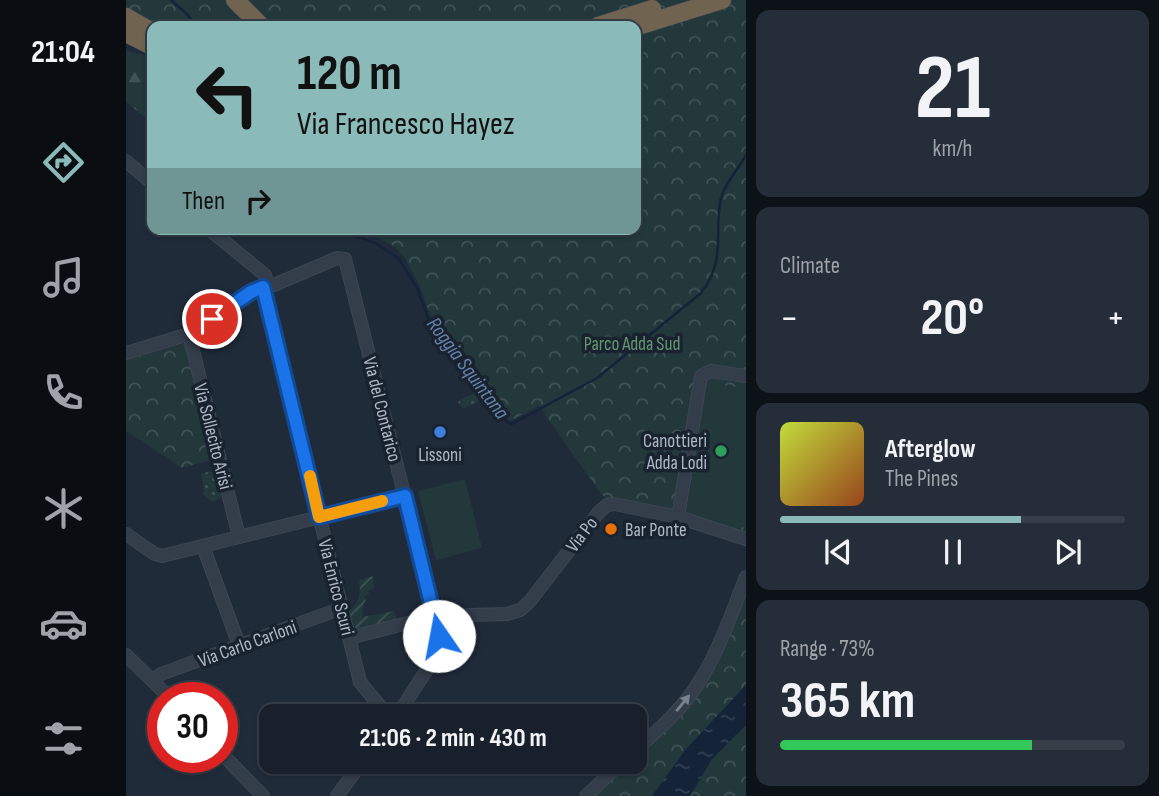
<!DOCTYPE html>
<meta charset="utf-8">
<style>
:root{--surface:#18202c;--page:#252d38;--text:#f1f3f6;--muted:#9fa3a9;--line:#363e48;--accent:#8bbbb9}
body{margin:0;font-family:"Sofia Sans Condensed",sans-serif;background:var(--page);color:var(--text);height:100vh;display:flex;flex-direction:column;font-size:26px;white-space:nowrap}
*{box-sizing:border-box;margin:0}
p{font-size:23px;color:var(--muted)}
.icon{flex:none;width:38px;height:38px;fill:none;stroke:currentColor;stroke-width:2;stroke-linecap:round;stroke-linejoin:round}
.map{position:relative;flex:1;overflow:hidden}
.sheet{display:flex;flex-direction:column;gap:10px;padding:10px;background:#0d1218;width:413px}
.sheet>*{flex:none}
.banner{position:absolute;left:21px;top:21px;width:494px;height:214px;border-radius:14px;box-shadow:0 2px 5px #0004,0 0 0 2px var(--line);background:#8bbbb9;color:#111;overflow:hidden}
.speed{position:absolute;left:21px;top:682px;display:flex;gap:14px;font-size:35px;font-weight:700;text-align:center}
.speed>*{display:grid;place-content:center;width:91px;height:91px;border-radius:50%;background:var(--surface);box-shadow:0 2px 5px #0004,0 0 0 2px var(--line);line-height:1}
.speed .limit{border:10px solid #d22;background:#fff;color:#111}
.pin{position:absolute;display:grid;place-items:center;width:60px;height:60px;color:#fff;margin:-30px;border:4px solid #fff;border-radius:50%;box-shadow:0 2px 7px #0007}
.me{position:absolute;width:77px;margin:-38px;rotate:348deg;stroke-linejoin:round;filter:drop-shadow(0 0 5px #0008)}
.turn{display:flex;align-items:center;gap:24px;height:147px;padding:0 35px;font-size:32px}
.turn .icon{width:91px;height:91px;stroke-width:2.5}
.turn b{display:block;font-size:49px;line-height:60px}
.then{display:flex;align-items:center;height:66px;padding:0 35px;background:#0003;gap:14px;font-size:26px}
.big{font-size:52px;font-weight:700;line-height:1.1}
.sheet .tile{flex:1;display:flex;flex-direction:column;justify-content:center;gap:10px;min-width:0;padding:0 24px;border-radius:14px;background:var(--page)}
.sheet .dial{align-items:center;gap:0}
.dial b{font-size:91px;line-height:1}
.song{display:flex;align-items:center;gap:21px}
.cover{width:84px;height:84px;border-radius:10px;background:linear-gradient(135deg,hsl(70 70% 55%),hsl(20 70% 35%))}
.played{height:7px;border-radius:4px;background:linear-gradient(90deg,var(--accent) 70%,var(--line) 70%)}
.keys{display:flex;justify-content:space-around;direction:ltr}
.heat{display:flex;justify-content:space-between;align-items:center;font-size:38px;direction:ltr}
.charge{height:10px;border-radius:5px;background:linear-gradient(90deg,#34c759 73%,var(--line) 0)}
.trip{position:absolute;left:133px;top:704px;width:388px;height:70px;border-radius:14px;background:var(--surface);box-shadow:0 2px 5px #0004,0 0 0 2px var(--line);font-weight:700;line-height:70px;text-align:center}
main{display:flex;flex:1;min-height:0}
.tabs{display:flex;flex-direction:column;width:126px;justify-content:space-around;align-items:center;background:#0a0d12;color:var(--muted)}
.tabs .icon{width:49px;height:49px}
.tabs .current{color:var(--accent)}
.tabs b{font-size:32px;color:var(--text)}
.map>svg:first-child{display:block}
</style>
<main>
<nav class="tabs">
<b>21:04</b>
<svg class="icon current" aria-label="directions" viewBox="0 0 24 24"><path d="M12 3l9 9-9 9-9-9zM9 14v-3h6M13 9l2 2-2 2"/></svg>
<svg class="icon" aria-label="music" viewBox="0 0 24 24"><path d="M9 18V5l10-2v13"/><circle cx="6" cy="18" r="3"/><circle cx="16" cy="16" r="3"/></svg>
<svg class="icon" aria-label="phone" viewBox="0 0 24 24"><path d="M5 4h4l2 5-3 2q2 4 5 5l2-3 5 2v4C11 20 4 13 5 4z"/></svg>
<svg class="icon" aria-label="climate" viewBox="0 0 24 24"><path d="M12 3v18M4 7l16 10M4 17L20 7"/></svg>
<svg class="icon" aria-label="car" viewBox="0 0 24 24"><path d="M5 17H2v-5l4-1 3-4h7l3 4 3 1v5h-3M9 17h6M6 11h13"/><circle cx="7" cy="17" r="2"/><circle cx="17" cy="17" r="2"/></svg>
<svg class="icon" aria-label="filters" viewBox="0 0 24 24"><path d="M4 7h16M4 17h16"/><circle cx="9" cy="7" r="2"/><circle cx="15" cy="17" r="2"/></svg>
</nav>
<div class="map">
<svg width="620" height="796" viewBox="0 0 620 796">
<defs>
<pattern id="grass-dots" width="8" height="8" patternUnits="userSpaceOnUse" patternTransform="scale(1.75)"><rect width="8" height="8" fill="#22383b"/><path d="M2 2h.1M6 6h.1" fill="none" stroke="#405356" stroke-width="1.8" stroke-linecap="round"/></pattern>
<pattern id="forest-firs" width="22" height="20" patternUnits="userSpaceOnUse" patternTransform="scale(1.75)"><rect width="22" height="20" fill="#22383b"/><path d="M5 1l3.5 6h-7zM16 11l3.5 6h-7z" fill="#405356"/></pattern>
<pattern id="park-crowns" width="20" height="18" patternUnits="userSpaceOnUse" patternTransform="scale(1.75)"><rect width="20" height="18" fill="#22383b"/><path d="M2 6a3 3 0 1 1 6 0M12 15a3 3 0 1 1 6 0" fill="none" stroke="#405356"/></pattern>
<pattern id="garden-furrows" width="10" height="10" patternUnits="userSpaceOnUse" patternTransform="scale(1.75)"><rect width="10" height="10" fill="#22383b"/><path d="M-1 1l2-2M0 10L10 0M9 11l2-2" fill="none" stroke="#405356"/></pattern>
<pattern id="water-ripples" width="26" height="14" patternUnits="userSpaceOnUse" patternTransform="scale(1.75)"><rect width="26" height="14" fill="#142337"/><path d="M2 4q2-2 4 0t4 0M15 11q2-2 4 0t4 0" fill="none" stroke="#344152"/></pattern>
</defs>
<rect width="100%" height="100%" fill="#202b3a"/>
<g fill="url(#grass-dots)">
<path d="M355 390 360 398 336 409 332 401Z"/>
<path d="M90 469 97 496 87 502 76 494 78 491 75 474Z"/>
</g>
<path fill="url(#forest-firs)" d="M0 51 26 57V123L0 102Z"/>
<g fill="url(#park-crowns)">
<path d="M0 0H620V536L485 501 475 494 413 406 384 421 363 385 305 317 294 287 279 258 269 247 255 239 225 229H509V26H26L0 13Z"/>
<path d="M59 343 88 459 56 468 0 431V360Z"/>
<path d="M620 581V796H462L500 761H509V753L561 702Z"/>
</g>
<path fill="url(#garden-furrows)" d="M247 576 248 588 242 591 243 593 238 598 240 600 237 606 236 617 268 611 271 620 227 631 221 611C234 605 235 593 233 580Z"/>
<g fill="#22383b">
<path d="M581 382 620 389V528L560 514Z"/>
<path d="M339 479 356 548 310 560 292 491Z"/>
</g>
<path fill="url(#water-ripples)" d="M620 685V725L586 759 564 796H526L560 749Z"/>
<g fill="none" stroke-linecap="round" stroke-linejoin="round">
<g stroke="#142337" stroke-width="2.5">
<path d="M45 0 62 15 70 26"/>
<path d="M211 229 251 244 273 259 291 288 303 321 360 386 380 421 386 424 471 378 575 293C599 262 589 237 594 203 597 185 612 170 620 155"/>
</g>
<g stroke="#3d4653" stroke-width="14">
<g id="minor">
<path d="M0 161 26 183"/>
<path d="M83 229 139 275 142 287"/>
<path d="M137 287 234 682 262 716"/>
<path d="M63 334 113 537"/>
<path d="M0 353 63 334 129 289 148 285 211 258 219 259 312 629 313 647 309 657 271 716"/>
<path d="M552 517 575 376 585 371 620 376"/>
<path d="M0 534 29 554 36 556 279 496"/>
<path d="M77 546 113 645"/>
<path d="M223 638 309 616 381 614 394 610 404 601 473 512 481 505 488 504 552 517 620 539"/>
<path d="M0 655 44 698"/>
<path d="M27 680 35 674 216 608"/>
<path d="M509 751C531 731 553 712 570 687 592 654 605 614 620 577"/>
<path d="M96 754 137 796"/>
<path d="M211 796 237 761"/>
<path d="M460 796 497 761"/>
</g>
</g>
<g stroke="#3f4855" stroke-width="19">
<g id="highway">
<path d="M109 0 135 26"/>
<path d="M0 17 26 32"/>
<path d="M472 26 526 9"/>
<path d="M509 27 596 0"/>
<path d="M0 33 26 46"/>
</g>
</g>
<use href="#minor" stroke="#343d4a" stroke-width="12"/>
<use href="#highway" stroke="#706451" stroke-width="18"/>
</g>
<defs><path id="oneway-solid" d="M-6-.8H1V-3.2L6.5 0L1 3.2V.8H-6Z" transform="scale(1.75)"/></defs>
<use fill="#78818e" href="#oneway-solid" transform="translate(557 703) rotate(-51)"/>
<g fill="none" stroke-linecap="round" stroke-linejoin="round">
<g stroke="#114b97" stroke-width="18">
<path id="route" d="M86 319 125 292 137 287 193 517 279 496 313 636"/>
</g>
<use href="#route" stroke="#1a73e8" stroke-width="12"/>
<path stroke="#f59e0b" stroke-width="12" d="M184 476 193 517 256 501"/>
</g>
<circle fill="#3f7fe0" stroke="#19222f" stroke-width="2.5" cx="314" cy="432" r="7"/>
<circle fill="#2e9e5b" stroke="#19222f" stroke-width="2.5" cx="595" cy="451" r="7"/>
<circle fill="#e8710a" stroke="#19222f" stroke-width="2.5" cx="485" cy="529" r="7"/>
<g text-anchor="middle" stroke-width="7" stroke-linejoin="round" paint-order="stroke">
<g font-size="19" fill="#659870" stroke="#19222f">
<text x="506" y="350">Parco Adda Sud</text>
</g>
<g font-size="19" fill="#afb8c6" stroke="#19222f">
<text transform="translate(257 409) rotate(76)" y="7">Via del Contarico</text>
<text transform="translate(88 436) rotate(76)" y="7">Via Sollecito Arisi</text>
<text transform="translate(455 534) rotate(-53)" y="7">Via Po</text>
<text transform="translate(211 587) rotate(76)" y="7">Via Enrico Scuri</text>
<text transform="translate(121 643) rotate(-20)" y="7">Via Carlo Carloni</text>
</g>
<g font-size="19" fill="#afb8c6" stroke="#19222f" text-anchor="end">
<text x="581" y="447">Canottieri<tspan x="581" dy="22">Adda Lodi</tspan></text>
<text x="314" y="461" text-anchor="middle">Lissoni</text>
<text x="499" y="536" text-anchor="start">Bar Ponte</text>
</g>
<g font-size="21" font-style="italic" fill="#6682a7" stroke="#19222f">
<text transform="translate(342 368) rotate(53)" y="7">Roggia Squintana</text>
</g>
</g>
</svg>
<div class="speed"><div class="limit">30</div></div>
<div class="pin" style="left:86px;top:319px;background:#d93025"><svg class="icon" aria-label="arrive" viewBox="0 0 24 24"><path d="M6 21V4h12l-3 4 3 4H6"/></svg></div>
<svg class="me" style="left:313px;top:636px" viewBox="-20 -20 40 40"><circle r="19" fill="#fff"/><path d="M0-13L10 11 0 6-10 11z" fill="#1a73e8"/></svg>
<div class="trip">21:06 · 2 min · 430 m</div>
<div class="banner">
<div class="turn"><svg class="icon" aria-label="left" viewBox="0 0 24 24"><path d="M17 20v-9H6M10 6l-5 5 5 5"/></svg><div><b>120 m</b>Via Francesco Hayez</div></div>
<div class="then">Then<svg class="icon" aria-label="right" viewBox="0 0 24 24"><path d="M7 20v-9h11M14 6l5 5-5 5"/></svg></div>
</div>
</div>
<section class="sheet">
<div class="tile dial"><b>21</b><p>km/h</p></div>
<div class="tile"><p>Climate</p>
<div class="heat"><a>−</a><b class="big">20°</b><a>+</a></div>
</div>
<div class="tile">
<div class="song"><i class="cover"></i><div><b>Afterglow</b><p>The Pines</p></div></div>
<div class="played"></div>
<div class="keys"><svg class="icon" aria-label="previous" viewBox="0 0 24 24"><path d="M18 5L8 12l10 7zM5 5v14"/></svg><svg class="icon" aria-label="pause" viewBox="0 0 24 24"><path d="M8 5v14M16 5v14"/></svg><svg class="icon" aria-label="next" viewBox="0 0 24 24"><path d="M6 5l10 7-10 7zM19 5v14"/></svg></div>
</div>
<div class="tile"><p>Range · 73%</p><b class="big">365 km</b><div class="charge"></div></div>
</section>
</main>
